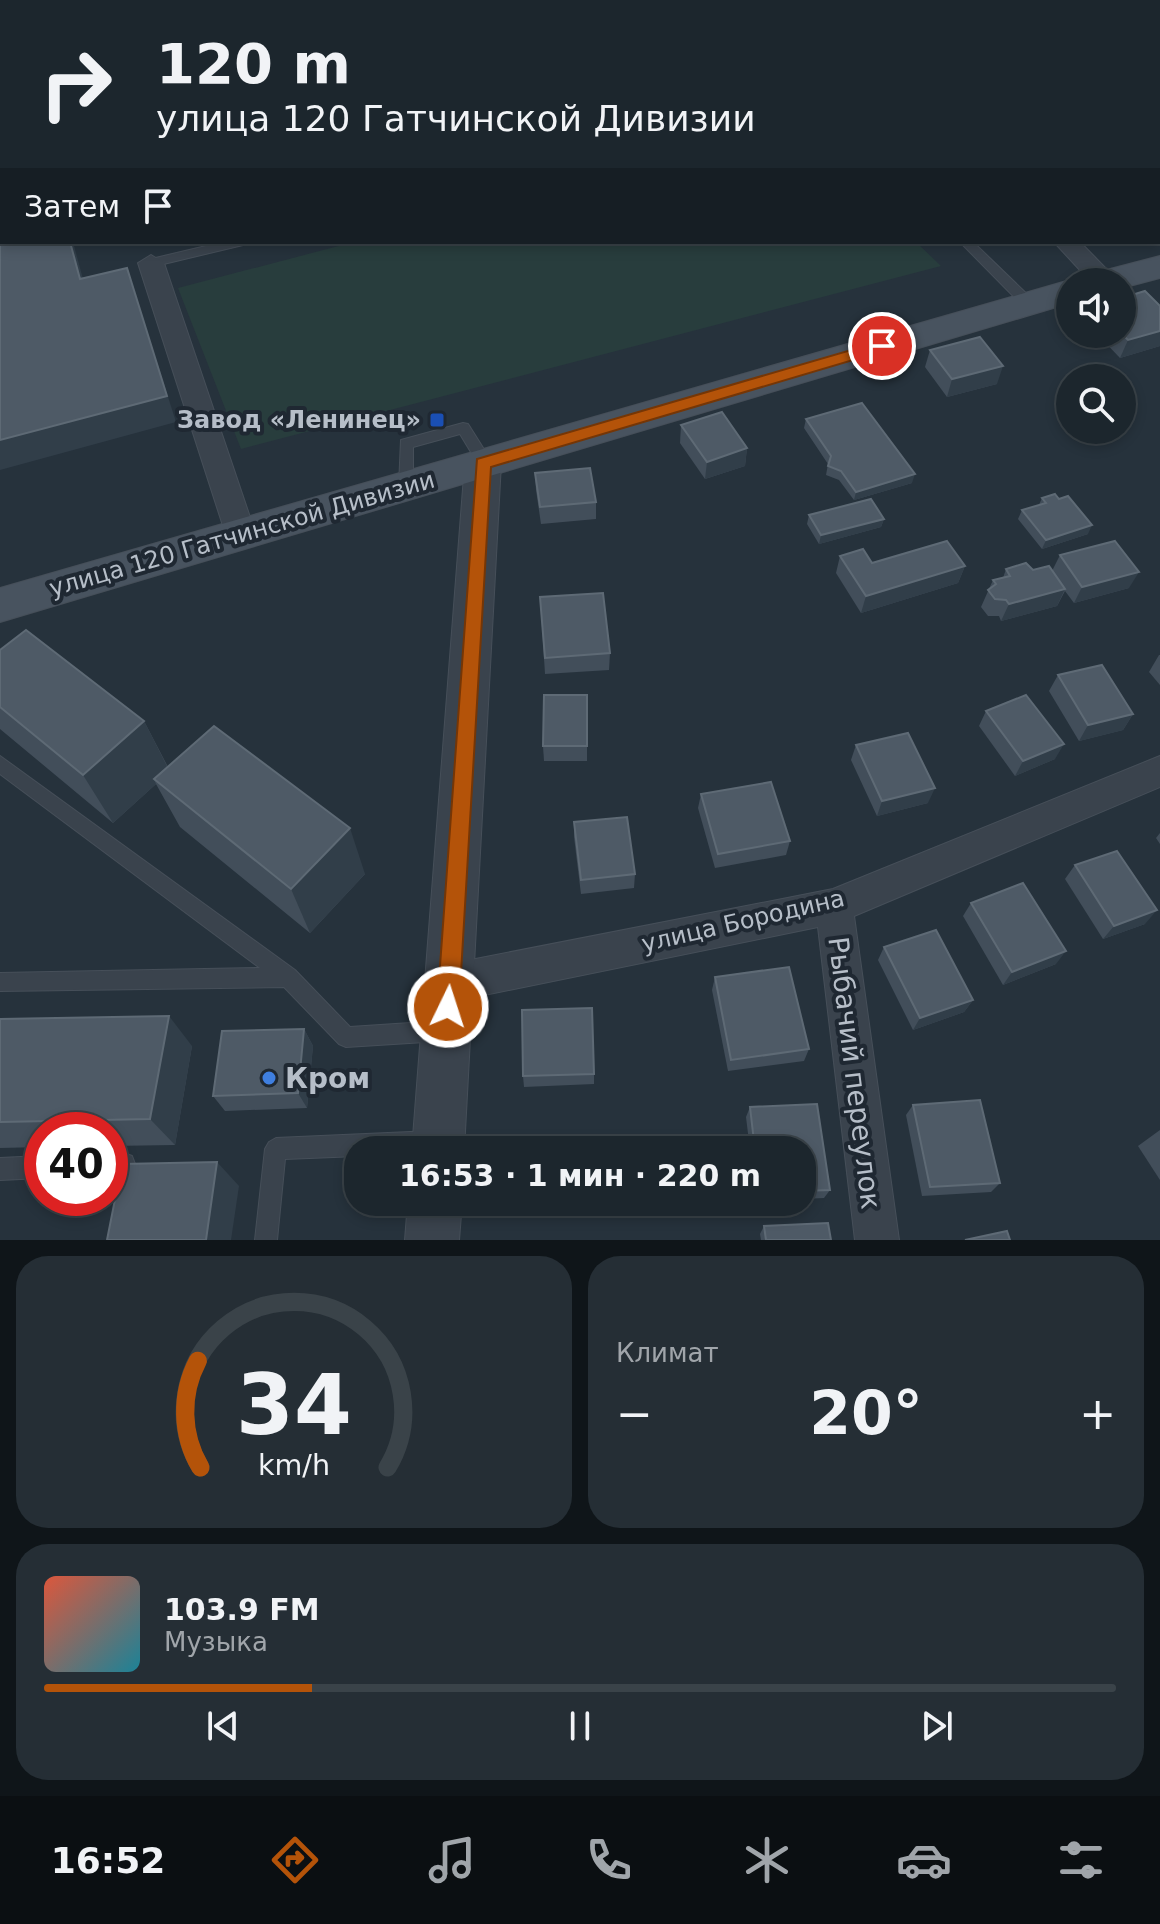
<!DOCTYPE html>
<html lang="ru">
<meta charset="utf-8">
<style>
:root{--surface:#1c262d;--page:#252e35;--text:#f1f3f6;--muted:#a0a5aa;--line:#3a4349;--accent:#b45309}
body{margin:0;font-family:"DejaVu Sans",sans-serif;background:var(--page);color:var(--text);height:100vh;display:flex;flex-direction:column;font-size:30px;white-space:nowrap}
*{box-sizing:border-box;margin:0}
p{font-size:26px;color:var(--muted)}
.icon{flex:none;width:44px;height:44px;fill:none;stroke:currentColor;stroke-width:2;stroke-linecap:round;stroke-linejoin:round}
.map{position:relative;height:1240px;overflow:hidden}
.sheet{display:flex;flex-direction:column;gap:16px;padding:16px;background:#0f1519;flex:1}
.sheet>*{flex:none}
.top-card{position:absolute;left:0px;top:0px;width:1160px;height:244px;box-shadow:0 4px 12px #0003,0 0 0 2px var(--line);background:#1c262d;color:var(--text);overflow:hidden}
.buttons{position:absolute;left:1056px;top:268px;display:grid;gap:16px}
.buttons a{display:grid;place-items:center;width:80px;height:80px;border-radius:50%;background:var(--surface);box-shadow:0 4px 12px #0003,0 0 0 2px var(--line);font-size:40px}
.speed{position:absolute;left:24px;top:1112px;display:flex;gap:16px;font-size:40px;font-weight:700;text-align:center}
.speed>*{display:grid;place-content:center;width:104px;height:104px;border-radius:50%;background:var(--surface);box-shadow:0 4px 12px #0003,0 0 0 2px var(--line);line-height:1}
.speed .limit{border:12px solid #d22;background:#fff;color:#111}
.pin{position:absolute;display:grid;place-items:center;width:68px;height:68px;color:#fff;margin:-34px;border:4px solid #fff;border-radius:50%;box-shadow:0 2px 8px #0007}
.me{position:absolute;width:88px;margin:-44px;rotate:4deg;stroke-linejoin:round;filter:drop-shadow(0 0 6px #0008)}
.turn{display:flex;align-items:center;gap:28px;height:168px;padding:0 24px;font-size:36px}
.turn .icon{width:104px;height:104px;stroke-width:2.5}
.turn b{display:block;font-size:56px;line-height:68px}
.then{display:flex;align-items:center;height:76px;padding:0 24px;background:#0003;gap:16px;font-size:30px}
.big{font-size:60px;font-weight:700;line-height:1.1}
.sheet .card{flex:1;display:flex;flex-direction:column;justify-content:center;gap:12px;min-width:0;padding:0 28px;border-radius:32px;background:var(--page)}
.sheet .dial{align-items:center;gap:0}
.dial svg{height:208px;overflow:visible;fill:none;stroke:var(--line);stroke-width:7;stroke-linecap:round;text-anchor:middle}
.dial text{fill:var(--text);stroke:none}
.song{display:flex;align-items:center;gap:24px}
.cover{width:96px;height:96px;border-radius:12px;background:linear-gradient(135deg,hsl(10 70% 55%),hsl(190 70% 35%))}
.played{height:8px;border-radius:4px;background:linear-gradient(90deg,var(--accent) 25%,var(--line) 25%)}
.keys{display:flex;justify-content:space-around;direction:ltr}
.heat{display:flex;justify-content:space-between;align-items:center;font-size:44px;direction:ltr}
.sheet .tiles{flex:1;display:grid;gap:16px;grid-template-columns:1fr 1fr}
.card:last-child{grid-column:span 2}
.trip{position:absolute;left:344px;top:1136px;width:472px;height:80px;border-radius:32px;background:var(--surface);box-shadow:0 4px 12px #0003,0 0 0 2px var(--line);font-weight:700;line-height:80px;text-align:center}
.menu{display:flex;height:128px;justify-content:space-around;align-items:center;background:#0b0f12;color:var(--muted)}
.menu .icon{width:56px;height:56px}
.menu .on{color:var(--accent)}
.menu b{font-size:36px;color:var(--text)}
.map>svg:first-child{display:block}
</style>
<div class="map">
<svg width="1160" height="1240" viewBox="0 0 1160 1240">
<rect width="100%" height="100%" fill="#26323c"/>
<path fill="#283d3d" d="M354 242H916L941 266 241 449 178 288Z"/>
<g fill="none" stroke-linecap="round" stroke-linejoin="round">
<g stroke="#464f59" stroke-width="2">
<g id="service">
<path d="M38 0H48L49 2H39Z"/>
<rect x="100" y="0" width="10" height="2"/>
<path d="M266 0H276L277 2H267Z"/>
<path d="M718 0H729L730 2H719Z"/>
<path d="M930 0H942L943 2H931Z"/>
<path d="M223 242H245L243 245 151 267 145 263 147 260Z"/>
<path d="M960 242H973L1033 300V306H1023Z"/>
<path d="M463 423 468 424 490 459 492 463 490 467H480L460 434 413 447V486L406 491 401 490 399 486 401 440Z"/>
<path d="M0 756 295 970 350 1027 441 1021 448 1024 451 1031 448 1038 441 1041 346 1047 339 1044 284 987 0 991V973L260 968 0 774Z"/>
<path d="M433 1131 440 1135 444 1142 439 1150H358V1156L285 1159 277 1240H255L265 1149 269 1142 276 1138Z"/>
<path d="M110 1153H124L132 1156 135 1164 132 1172 124 1175H110Z"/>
<path d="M42 1156V1178L0 1180V1158Z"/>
</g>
</g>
<g stroke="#464f59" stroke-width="2">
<g id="minor">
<path d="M812 0H834L835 2H813Z"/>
<path d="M1054 242H1080L1118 281 1091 282Z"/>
<path d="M151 255 164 263 256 535 252 543 241 547 230 543 226 535 138 263Z"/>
<path d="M1160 756V787L854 916 899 1240H855L818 927 450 1002 436 996 431 983 436 970 450 964 833 889Z"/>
</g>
</g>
<g stroke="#464f59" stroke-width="2">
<g id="tertiary">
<path d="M483 450 496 454 501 463 464 1150H412L465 463 470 454Z"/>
<path d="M408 1202H462L459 1240H405Z"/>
</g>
</g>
<g stroke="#464f59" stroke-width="2">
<g id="secondary">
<path d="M1160 256V278L1122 288V282H1085L1091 274Z"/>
<path d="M1070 280 1079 282H1070V303L0 622V588Z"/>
</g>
</g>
<use href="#service" fill="#3a434d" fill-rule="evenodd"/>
<use href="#minor" fill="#3a434d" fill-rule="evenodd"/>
<use href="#tertiary" fill="#3a434d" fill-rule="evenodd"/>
<use href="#secondary" fill="#48535f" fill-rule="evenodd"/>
</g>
<g fill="#424e5a">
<path d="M942 0H1160V6H1158V2H941Z"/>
<path d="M1160 306V346L1120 358 1097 334H1122Z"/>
<path d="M930 350 997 384 947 397 925 367Z"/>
<path d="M806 419 912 483 854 500 839 480 826 475 828 464 804 428Z"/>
<path d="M681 425 747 448 745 466 705 479 680 443Z"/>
<path d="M535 473 596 502V519L541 524 536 490Z"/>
<path d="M1042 498 1088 534 1042 549 1018 519 1022 510 1039 505Z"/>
<path d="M809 515 884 519 881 527 819 544 807 524Z"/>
<path d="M1060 555 1129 588 1074 603 1065 591 1057 606 1001 621 999 616H988L981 607 993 580 1003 578 1006 569 1052 571Z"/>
<path d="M840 556 872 563 965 566 958 583 861 613 836 573Z"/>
<path d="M540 597 610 653 609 670 545 674Z"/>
<path d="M0 650 144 721 168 767 365 874 310 933 180 827 156 784 113 823 0 729Z"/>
<path d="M1159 655H1160V685L1149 672Z"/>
<path d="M1058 675 1133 714 1123 730 1079 741 1049 691Z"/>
<path d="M587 695V761H544L543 746Z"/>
<path d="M986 711 1055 759 1015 776 979 726Z"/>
<path d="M856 745 928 803 877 816 851 760Z"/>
<path d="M701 794 790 841 786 855 715 868 698 808Z"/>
<path d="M574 822 635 874 634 888 581 894 574 837Z"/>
<path d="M1160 833V844L1156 838Z"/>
<path d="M1075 865 1145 924 1103 939 1065 879Z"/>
<path d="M971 903 1056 964 1003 985 963 916Z"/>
<path d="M884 947 973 1000 964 1012 913 1030 878 960Z"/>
<path d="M715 977 809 1049 804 1061 728 1071 712 990Z"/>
<path d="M0 1019 192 1046 175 1145 110 1146V1130H42V1147L0 1148Z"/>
<path d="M304 1029 313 1046 307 1108 225 1111 213 1096Z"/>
<path d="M594 1074V1084L524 1087 523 1076Z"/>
<path d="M817 1104 830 1190 824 1198 802 1199V1150H750L746 1117 750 1107Z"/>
<path d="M913 1105 1000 1183 991 1192 922 1196 906 1115Z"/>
<path d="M1160 1130V1180L1138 1146Z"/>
<path d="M764 1226 831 1240H761L760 1234Z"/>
</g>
<g fill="#313e49">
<path d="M190 0H235V2H180Z"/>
<path d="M1002 0H1160V6H1158V2H994Z"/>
<path d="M70 242H73L90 305 80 279Z"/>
<path d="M127 268 176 422 0 470V440Z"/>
<path d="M1160 331V346L1120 358 1128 340Z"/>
<path d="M1003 366 997 384 947 397 952 379Z"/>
<path d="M747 448 745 466 705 479 707 462Z"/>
<path d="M915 474 912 483 854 500 856 492Z"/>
<path d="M884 519 881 527 819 544 821 535Z"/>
<path d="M1092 525 1088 534 1042 549 1046 540Z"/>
<path d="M965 566 958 583 861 613 866 596Z"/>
<path d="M1139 572 1129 588 1074 603 1082 587Z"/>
<path d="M1065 589 1057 606 1001 621 1009 604Z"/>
<path d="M1133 714 1123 730 1079 741 1088 725Z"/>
<path d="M144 721 170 772 154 779 156 784 113 823 83 775Z"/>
<path d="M1064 744 1055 759 1015 776 1023 761Z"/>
<path d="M935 788 928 803 877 816 882 801Z"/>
<path d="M350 828 365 874 310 933 291 889Z"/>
<path d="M1157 910 1145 924 1103 939 1114 926Z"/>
<path d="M1066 951 1056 964 1003 985 1012 972Z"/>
<path d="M973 1000 964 1012 913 1030 920 1018Z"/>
<path d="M169 1016 192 1046 175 1145 150 1119Z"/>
<path d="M304 1029 313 1046 307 1108 298 1093Z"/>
<path d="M217 1162 239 1186 231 1240H206Z"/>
</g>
<g fill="#4e5a66" stroke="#5e6a75" stroke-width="2">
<path d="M4 0V2H2V242H70L80 279 127 268 167 396 0 440V1Z"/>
<path d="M123 0H190L180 2H123Z"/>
<path d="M333 0H529L519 2H334Z"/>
<path d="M529 0H691L682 2H519Z"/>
<path d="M965 0H1003L994 2H967Z"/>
<path d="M1145 291 1160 306V331L1128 340 1122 334V298Z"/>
<path d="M980 337 1003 366 952 379 930 350Z"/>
<path d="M862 403 915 474 856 492 841 471 828 466 831 456 806 419Z"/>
<path d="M722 412 747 448 707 462 681 425Z"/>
<path d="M590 468 596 502 540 507 535 473Z"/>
<path d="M1055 494 1059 499 1068 496 1092 525 1046 540 1022 510 1046 503 1042 498Z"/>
<path d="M871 499 884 519 821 535 809 515Z"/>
<path d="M947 541 965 566 866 596 840 556 863 549 872 563Z"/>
<path d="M1115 541 1139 572 1082 587 1060 555Z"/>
<path d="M1026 563 1033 570 1049 566 1065 589 1009 604 1006 600 995 599 988 590 996 584 993 580 1010 576 1006 569Z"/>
<path d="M603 593 610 653 545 658 540 597Z"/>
<path d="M26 630 144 721 83 775 0 707V650Z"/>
<path d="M1102 665 1133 714 1088 725 1058 675Z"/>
<path d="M544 695H587V746H543Z"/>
<path d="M1026 695 1064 744 1023 761 986 711Z"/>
<path d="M214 726 350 828 291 889 154 779Z"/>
<path d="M908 733 935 788 882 801 856 745Z"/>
<path d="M771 782 790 841 718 854 701 794Z"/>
<path d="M627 817 635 874 581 880 574 822Z"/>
<path d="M1117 851 1157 910 1114 926 1075 865Z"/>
<path d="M1023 883 1066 951 1012 972 971 903Z"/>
<path d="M936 930 973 1000 920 1018 884 947Z"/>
<path d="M789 967 809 1049 731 1060 715 977Z"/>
<path d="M592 1008 594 1074 523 1076 522 1010Z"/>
<path d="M169 1016 150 1119 0 1122V1019Z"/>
<path d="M304 1029 298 1093 213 1096 222 1031Z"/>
<path d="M980 1100 1000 1183 930 1187 913 1105Z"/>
<path d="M817 1104 830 1190 802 1191V1150H755L750 1107Z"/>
<path d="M217 1162 206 1240H107L122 1164Z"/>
<path d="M828 1223 831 1240H766L764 1226Z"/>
<path d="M1007 1231 1010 1240H965Z"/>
</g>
<path fill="#b45309" stroke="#753606" stroke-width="2" d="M882 341 890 346 887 350 491 467 459 1007 456 1015 448 1018 440 1015 437 1007 477 459Z"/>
<rect fill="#1a4fb4" stroke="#1f2832" stroke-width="3" x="429" y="412" width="16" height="16" rx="4"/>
<circle fill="#3f7fe0" stroke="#1f2832" stroke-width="3" cx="269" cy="1078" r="8"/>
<g text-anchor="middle" stroke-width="8" stroke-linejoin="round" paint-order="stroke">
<g font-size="24" font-weight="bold" fill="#b6bec8" stroke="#1f2832" text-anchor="end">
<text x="421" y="428">Завод «Ленинец»</text>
</g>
<g font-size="24" fill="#b6bec8" stroke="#1f2832">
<text transform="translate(242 534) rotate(-16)" y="8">улица 120 Гатчинской Дивизии</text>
<text transform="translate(743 921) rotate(-13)" y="8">улица Бородина</text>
</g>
<g font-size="28" fill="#b6bec8" stroke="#1f2832">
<text transform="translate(855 1073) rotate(83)" y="10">Рыбачий переулок</text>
</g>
<g font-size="28" font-weight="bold" fill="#b6bec8" stroke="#1f2832" text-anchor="start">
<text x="285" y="1088">Кром</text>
</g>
</g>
</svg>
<div class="buttons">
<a><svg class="icon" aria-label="sound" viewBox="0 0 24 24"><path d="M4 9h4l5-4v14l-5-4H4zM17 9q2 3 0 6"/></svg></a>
<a><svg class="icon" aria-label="search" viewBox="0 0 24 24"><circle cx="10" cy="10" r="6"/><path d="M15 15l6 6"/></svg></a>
</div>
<div class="speed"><div class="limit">40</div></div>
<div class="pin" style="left:882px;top:346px;background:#d93025"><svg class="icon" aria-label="arrive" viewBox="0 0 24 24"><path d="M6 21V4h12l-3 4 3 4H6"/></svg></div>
<svg class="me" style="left:448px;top:1007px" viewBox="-20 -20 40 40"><circle r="17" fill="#b45309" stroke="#fff" stroke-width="3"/><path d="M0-11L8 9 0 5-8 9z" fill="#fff"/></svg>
<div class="trip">16:53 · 1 мин · 220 m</div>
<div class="top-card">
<div class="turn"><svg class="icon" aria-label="right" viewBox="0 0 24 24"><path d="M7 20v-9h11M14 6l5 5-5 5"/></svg><div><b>120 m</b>улица 120 Гатчинской Дивизии</div></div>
<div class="then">Затем<svg class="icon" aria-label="arrive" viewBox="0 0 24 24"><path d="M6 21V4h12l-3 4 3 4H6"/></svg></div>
</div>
</div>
<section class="sheet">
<div class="tiles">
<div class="card dial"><svg viewBox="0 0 100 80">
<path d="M14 69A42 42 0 1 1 86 69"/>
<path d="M14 69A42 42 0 0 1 13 28" stroke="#b45309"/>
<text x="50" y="56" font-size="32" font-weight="700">34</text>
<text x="50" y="72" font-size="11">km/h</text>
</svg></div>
<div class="card"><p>Климат</p>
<div class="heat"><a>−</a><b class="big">20°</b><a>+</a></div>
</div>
<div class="card">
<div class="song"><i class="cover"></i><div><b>103.9 FM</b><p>Музыка</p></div></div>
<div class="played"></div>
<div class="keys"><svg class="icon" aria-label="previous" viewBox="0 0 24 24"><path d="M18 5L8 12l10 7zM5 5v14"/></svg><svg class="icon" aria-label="pause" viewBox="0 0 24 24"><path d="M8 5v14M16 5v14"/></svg><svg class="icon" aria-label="next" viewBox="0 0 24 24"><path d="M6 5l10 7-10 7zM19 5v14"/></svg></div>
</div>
</div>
</section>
<nav class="menu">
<b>16:52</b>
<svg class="icon on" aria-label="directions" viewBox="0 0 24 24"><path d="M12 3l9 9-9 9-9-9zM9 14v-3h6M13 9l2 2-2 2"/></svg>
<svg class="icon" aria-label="music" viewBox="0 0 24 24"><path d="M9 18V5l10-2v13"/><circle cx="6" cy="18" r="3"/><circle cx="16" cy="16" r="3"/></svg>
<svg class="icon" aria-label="phone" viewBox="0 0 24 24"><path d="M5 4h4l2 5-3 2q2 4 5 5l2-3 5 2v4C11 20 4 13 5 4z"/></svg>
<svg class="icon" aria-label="climate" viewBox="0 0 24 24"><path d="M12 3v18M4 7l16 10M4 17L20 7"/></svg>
<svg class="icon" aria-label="car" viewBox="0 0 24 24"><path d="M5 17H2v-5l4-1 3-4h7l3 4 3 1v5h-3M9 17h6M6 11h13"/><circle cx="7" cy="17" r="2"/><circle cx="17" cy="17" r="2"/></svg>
<svg class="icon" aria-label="filters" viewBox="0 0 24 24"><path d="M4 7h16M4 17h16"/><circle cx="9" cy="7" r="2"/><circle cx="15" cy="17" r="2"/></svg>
</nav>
